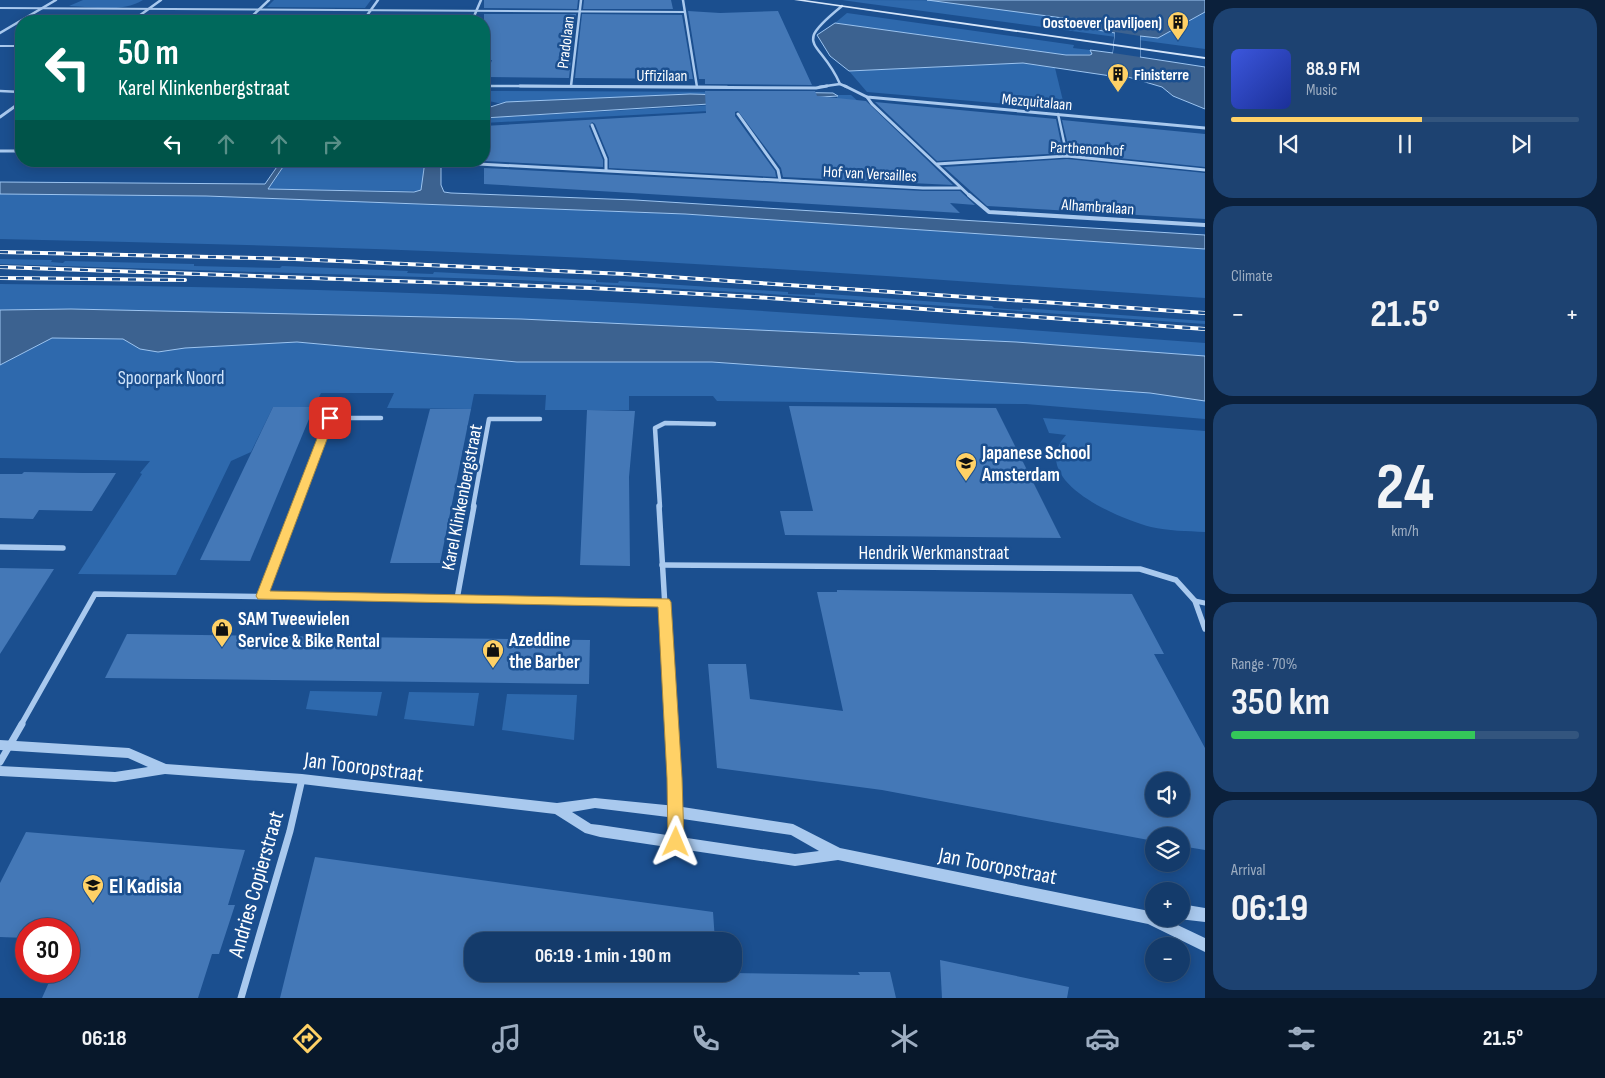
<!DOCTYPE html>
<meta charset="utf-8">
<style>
:root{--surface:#143b6b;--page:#1d4271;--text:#f1f3f6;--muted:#9dadc1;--line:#33557e;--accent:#ffd166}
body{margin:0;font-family:"Sofia Sans Condensed",sans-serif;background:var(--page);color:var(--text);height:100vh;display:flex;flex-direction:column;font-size:19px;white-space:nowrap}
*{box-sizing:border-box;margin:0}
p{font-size:16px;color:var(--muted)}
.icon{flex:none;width:28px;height:28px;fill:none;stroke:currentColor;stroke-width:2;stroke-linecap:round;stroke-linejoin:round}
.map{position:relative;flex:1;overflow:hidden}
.side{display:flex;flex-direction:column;gap:8px;padding:8px;background:#0b203b;width:400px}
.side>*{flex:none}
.banner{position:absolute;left:15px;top:15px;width:475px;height:152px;border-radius:20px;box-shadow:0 2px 12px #0003,0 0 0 1px var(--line);background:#00695c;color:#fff;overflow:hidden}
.tools{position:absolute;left:1145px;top:772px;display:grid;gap:10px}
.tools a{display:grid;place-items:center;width:45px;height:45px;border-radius:50%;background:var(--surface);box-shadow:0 2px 12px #0003,0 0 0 1px var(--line);font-size:25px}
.speed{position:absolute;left:15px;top:918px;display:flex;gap:10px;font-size:25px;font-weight:700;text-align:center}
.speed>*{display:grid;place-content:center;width:65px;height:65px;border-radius:50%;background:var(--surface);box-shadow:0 2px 12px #0003,0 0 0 1px var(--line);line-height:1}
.speed .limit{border:8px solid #d22;background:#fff;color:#111}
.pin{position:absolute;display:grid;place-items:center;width:42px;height:42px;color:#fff;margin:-21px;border-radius:10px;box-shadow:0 2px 8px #0006}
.me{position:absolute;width:55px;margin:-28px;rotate:1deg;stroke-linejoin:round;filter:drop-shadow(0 0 4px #0008)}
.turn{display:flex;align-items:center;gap:18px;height:105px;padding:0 20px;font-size:22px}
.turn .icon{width:65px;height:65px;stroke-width:2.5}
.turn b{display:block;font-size:35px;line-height:42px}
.lanes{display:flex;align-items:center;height:48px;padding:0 20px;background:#0003;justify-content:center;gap:25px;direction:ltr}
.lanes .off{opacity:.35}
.big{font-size:38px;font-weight:700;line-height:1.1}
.side .card{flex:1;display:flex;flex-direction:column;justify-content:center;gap:8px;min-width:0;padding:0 18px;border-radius:20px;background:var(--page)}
.side .dial{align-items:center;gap:0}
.dial b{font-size:65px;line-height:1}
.song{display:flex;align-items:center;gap:15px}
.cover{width:60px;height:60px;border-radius:8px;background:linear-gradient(135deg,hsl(230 70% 55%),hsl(230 70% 35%))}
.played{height:5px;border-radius:2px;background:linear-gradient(90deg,var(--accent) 55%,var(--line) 55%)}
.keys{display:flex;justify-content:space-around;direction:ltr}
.heat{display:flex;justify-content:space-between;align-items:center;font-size:28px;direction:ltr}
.charge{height:8px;border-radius:4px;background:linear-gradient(90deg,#34c759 70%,var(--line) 0)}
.trip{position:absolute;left:464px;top:932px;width:278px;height:50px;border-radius:20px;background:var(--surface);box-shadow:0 2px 12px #0003,0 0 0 1px var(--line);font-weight:700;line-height:50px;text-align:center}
.tab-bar{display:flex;height:80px;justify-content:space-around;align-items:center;background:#08182b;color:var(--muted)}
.tab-bar .icon{width:35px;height:35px}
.tab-bar .on{color:var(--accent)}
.tab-bar b{font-size:22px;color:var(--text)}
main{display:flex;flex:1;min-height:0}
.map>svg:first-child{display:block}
</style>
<main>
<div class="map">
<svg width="1205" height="998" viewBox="0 0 1205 998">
<rect width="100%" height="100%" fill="#1b4f8f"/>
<g fill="#2e69ad">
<path d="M83 0H143C122 13 93 7 69 6Z"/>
<path d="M274 0H371L365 8 267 7Z"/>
<path d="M842 0 1205 1V49L863 3Z"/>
<path d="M847 13 1074 45 1073 48 1090 50 1093 54 1066 55 835 23Z"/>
<path d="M1023 63 1055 68 1065 109 867 92 849 71Z"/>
<path d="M484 91 774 92 764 96 690 94 498 103 484 100Z"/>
<path d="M838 95H851L860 103 484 123V118L837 98Z"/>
<path d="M287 161H425L421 190 419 191 268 189Z"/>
<path d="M0 194 206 196 685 214 1205 249V298C977 283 749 265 521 255 348 247 174 243 0 239Z"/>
<path d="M0 259 52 260 51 262 63 263 65 261 194 264V266L280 268 282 266 408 271 407 273 433 274 434 272 596 280V282L618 283 619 281 788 292V294L815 295V293L992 306 994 308 1022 310V308L1205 321V324L756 293 520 280 0 264Z"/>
<path d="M0 284C170 286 340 289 509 297 741 307 973 326 1205 343V419L1026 404 717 401 713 396H629V410H545L546 395 474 394 471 409 387 408 394 393H321L314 407H273L251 452 231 461 176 575 78 574 142 474 140 473 150 461 0 458Z"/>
<path d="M1043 418 1205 431V532C1187 531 1168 531 1151 527 1117 518 1026 480 1066 435L1049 433Z"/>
<path d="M310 691 382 692 377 716 306 709Z"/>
<path d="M409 692 479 693 474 726 404 719Z"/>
<path d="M507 694 577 695 574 740 502 730Z"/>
</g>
<g fill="#3c6290" stroke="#9cc4f0">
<path d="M927 0H1205V12L1158 38 1140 36V57L1205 67V109L1173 96 1162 87 1118 74 1111 76 1023 63 849 71 830 56 817 35 835 23 1066 55H1090L1092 54 1090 50 1113 53 1115 33 1098 30 1093 22Z"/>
<path d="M774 92 833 93 838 96 484 118V109L506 102 690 94 764 96Z"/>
<path d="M281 161H287L268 189 414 192 421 190 425 161H441V185L444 192 451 193 635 200 1205 235V249L685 214 206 196 0 194V182L265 184Z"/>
<path d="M71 309 521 319 1016 342 1205 356V401L1150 393 712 362H517L297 342 185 348 158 352 140 349 123 339 52 338 0 365V310Z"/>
</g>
<path fill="#1b4f8f" d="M1115 32 1140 36V57L1113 53Z"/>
<g fill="#4478b7" fill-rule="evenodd">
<path d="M484 0H578L577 9 484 8Z"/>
<path d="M584 0H671L673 9H583Z"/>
<path d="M688 11 720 13 778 11 812 85 705 84V79H699Z"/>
<path d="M484 14H576L569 78 486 77 492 60H484Z"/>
<path d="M582 14 682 15 693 79 575 78Z"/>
<path d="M705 91H815L817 96 866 101 953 185 783 177 781 168 738 111 735 112V116L775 171 776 177 609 168V158L595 124 592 122 589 126 603 160V167L484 161V126L706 113Z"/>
<path d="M875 102 1056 119 1063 153 937 161Z"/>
<path d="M1062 120 1205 134V167L1070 153Z"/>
<path d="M1067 159 1205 173V219L987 206 944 167Z"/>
<path d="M484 168 923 191H960L975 205 950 203 960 213 484 184Z"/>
<path d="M789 406 996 408 1061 538 785 535 780 511H813Z"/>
<path d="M273 407H314L250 561 200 560Z"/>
<path d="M430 409H471L440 563H390Z"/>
<path d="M587 410 635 411 629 477 630 566 580 565Z"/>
<path d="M24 472 83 473H116L92 511 39 510 33 519 0 518V474H22Z"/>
<path d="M0 568 54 569 0 654Z"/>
<path d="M837 590 1132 594 1164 654H1154L1205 748V850L1181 846V836H1154V841L882 790 717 768 708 664H746L750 699 843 711 817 592H837ZM1154 781H1181V809H1154Z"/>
<path d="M127 634 590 640 589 684 105 678Z"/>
<path d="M26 832 245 850 228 905H235L219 954H212L198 998H42L54 971H69V929H26V938L0 937V883Z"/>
<path d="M315 857 713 912 715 941H472V974L732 973 860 975 858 972H890L896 998H280Z"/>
<path d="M940 960 1069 987 1067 998H942Z"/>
</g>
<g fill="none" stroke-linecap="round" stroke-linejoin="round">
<g stroke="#a9c9ee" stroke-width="2">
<path d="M0 8 684 12"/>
<path d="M0 46H21"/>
</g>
<g stroke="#a9c9ee" stroke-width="2.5">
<path d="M0 91 21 92"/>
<path d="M1058 114 1067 156"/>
</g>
<path stroke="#a9c9ee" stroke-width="5" d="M1195 601 1205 603"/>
<g stroke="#a9c9ee" stroke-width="2.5">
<path d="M683 0 697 87"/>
<path d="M842 6C790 48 820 38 840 84L847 87"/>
<path d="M132 21 161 0"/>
<path d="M247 21 269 0"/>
<path d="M363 21 378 0"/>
<path d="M472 21 481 0"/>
<path d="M0 33 56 0"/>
<path d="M484 86 727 87"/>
<path d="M571 86 581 0"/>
<path d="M819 87 840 84"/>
</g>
<g stroke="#a9c9ee" stroke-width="3">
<path d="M520 86 816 88 827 86"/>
<path d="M845 86 867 97 1205 128"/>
<path d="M867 97 872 104 971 197"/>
<path d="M738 114 778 170 780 180"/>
<path d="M0 117 21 102"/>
<path d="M592 125 606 159V170"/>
<path d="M0 151H21"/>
<path d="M460 161V163L923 188H960"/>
<path d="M937 164 1067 156 1205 170"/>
</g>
<path stroke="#a9c9ee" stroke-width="4" d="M969 195 989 212 1205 225"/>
<g stroke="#a9c9ee" stroke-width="4.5">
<path d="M296 507 330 418H381"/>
<path d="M473 507 489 419H540"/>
<path d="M660 507 655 428 665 423 714 424"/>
</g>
<g stroke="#a9c9ee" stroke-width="5.5">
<path d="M659 506 672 725"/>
<path d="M0 547 63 548"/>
<path d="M662 565 1140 569 1176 580 1195 601 1205 629"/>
<path d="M262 596 296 506"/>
<path d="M457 599 474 506"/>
<path d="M21 725 95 594 664 603"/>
</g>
<g stroke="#a9c9ee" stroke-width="7">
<path d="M672 724 676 842"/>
<path d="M0 762 22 724"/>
<path d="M241 998 290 831 302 779"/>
</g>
<g fill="#a9c9ee" fill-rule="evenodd">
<path d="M0 740 129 748 166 764 302 774 557 803 595 798 676 806 793 824 840 848 1149 911 1154 913V919H1165L1205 938V952L1148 924 838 860 795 866 600 837 585 833 555 814 302 784 165 774 115 782 0 776V766L115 772 148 767 128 758 0 750ZM595 808 676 818 791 835 819 851 795 854 600 825 591 824 572 812Z"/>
<path d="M1187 905 1205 908V922L1179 919H1181V906Z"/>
</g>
<path fill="#d6e6fa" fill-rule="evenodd" d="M794 0H805L1205 57V59Z"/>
<g stroke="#fff" stroke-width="4">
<g id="rail">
<path d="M0 252 295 259 625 274 1205 313"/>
<path d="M0 267 591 288 755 297 1205 329"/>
<path d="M0 278 185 280"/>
</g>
</g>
<use href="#rail" stroke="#1b4f8f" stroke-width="2.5" stroke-dasharray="8" stroke-linecap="butt"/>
</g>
<path fill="#ffd166" stroke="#a68842" d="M330 415 335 418 270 591 669 599 671 602 682 778 684 842 681 848 676 850 670 848 668 842 667 778 658 607 258 599 256 596 325 418Z"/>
<defs>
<g id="building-pin" transform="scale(1.125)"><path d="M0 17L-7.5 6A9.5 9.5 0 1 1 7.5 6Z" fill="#ffd166" stroke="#1b4f8f"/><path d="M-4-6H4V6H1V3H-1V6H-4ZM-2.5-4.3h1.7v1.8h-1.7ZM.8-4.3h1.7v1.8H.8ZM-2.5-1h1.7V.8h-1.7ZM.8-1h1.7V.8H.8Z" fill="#111"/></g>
<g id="school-pin" transform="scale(1.125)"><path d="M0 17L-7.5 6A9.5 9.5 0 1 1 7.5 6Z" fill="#ffd166" stroke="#1b4f8f"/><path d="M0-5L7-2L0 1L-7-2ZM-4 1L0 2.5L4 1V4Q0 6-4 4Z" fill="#111"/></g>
<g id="shop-pin" transform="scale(1.125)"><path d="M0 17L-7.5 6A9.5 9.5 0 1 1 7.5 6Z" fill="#ffd166" stroke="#1b4f8f"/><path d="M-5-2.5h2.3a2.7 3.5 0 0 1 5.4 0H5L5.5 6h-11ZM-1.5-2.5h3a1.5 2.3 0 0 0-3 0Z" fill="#111"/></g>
</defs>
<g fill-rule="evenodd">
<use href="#building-pin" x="1178" y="22"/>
<use href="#building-pin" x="1118" y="74"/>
<use href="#school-pin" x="966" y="463"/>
<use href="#shop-pin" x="222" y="629"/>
<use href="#shop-pin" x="493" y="650"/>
<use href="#school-pin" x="93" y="885"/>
</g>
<g text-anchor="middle" stroke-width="5" stroke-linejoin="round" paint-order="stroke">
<g font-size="16" font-weight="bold" fill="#fff" stroke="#1b4f8f" text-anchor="end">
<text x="1162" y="28">Oostoever (paviljoen)</text>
<text x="1134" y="80" text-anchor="start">Finisterre</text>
</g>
<g font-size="16" fill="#fff" stroke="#1b4f8f">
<text transform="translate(565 42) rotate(-83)" y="6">Pradolaan</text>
<text x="662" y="81">Uffizilaan</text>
<text transform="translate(1037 101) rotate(5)" y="6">Mezquitalaan</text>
<text transform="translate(1087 148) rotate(3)" y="6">Parthenonhof</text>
<text transform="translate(870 173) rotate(3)" y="6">Hof van Versailles</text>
<text transform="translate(1098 206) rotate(4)" y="6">Alhambralaan</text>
</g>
<g font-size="19" fill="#cfe3fa" stroke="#1b4f8f">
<text x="171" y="384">Spoorpark Noord</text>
</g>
<g font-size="19" font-weight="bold" fill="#fff" stroke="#1b4f8f" text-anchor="start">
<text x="982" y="459">Japanese School<tspan x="982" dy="22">Amsterdam</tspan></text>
<text x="238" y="625">SAM Tweewielen<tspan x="238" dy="22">Service &amp; Bike Rental</tspan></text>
<text x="509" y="646">Azeddine<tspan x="509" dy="22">the Barber</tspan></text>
</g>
<g font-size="19" fill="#fff" stroke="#1b4f8f">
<text transform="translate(461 497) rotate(-79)" y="7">Karel Klinkenbergstraat</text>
<text x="934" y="559">Hendrik Werkmanstraat</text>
</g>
<g font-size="22" fill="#fff" stroke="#1b4f8f">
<text transform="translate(364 766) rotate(7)" y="8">Jan Tooropstraat</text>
<text transform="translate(998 865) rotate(11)" y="8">Jan Tooropstraat</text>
<text transform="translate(255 884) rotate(-74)" y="8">Andries Copierstraat</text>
</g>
<g font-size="22" font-weight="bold" fill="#fff" stroke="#1b4f8f" text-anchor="start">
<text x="109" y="893">El Kadisia</text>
</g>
</g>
</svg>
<div class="tools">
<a><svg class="icon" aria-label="sound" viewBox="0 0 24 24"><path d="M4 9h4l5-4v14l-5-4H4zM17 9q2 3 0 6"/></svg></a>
<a><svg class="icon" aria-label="layers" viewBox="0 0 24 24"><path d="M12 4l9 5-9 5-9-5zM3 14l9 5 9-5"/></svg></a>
<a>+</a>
<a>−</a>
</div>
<div class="speed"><div class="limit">30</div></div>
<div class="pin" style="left:330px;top:418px;background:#d93025"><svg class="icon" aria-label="arrive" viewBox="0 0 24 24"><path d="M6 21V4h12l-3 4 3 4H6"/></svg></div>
<svg class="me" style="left:676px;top:842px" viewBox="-20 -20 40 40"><path d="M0-17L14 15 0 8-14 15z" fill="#ffd166" stroke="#fff" stroke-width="4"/></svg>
<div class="trip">06:19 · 1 min · 190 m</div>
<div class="banner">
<div class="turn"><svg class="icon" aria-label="left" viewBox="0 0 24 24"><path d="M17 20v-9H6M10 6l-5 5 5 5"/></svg><div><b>50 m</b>Karel Klinkenbergstraat</div></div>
<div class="lanes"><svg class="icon" aria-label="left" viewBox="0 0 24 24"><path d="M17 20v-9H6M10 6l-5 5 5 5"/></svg><svg class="icon off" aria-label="ahead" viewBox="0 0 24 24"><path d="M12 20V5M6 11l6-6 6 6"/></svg><svg class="icon off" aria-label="ahead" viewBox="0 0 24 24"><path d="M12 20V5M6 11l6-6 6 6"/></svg><svg class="icon off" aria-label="right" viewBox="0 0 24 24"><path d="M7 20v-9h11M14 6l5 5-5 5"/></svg></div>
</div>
</div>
<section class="side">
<div class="card">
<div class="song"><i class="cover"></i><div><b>88.9 FM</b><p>Music</p></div></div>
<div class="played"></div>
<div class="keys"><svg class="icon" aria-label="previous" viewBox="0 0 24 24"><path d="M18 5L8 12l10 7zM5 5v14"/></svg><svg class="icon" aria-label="pause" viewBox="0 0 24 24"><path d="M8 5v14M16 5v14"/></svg><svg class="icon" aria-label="next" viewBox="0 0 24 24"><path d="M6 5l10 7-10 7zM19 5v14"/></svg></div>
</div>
<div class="card"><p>Climate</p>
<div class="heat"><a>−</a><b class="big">21.5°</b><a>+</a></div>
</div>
<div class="card dial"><b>24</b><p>km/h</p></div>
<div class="card"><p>Range · 70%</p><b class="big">350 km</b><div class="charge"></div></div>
<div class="card"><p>Arrival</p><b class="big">06:19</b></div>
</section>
</main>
<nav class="tab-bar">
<b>06:18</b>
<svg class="icon on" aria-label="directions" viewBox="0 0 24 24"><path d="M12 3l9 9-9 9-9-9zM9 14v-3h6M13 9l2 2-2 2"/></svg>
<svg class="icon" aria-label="music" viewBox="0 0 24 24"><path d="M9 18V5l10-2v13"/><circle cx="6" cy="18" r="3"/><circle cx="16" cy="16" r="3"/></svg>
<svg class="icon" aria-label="phone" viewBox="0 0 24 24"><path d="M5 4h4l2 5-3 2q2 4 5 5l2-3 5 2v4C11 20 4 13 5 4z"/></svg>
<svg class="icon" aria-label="climate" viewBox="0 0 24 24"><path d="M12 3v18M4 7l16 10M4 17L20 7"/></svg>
<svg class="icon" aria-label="car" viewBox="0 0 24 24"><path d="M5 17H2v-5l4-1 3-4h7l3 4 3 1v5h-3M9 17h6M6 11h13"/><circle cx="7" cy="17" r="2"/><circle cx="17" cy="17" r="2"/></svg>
<svg class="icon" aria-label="filters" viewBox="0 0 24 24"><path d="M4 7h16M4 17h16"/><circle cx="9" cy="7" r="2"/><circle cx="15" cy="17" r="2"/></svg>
<b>21.5°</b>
</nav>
